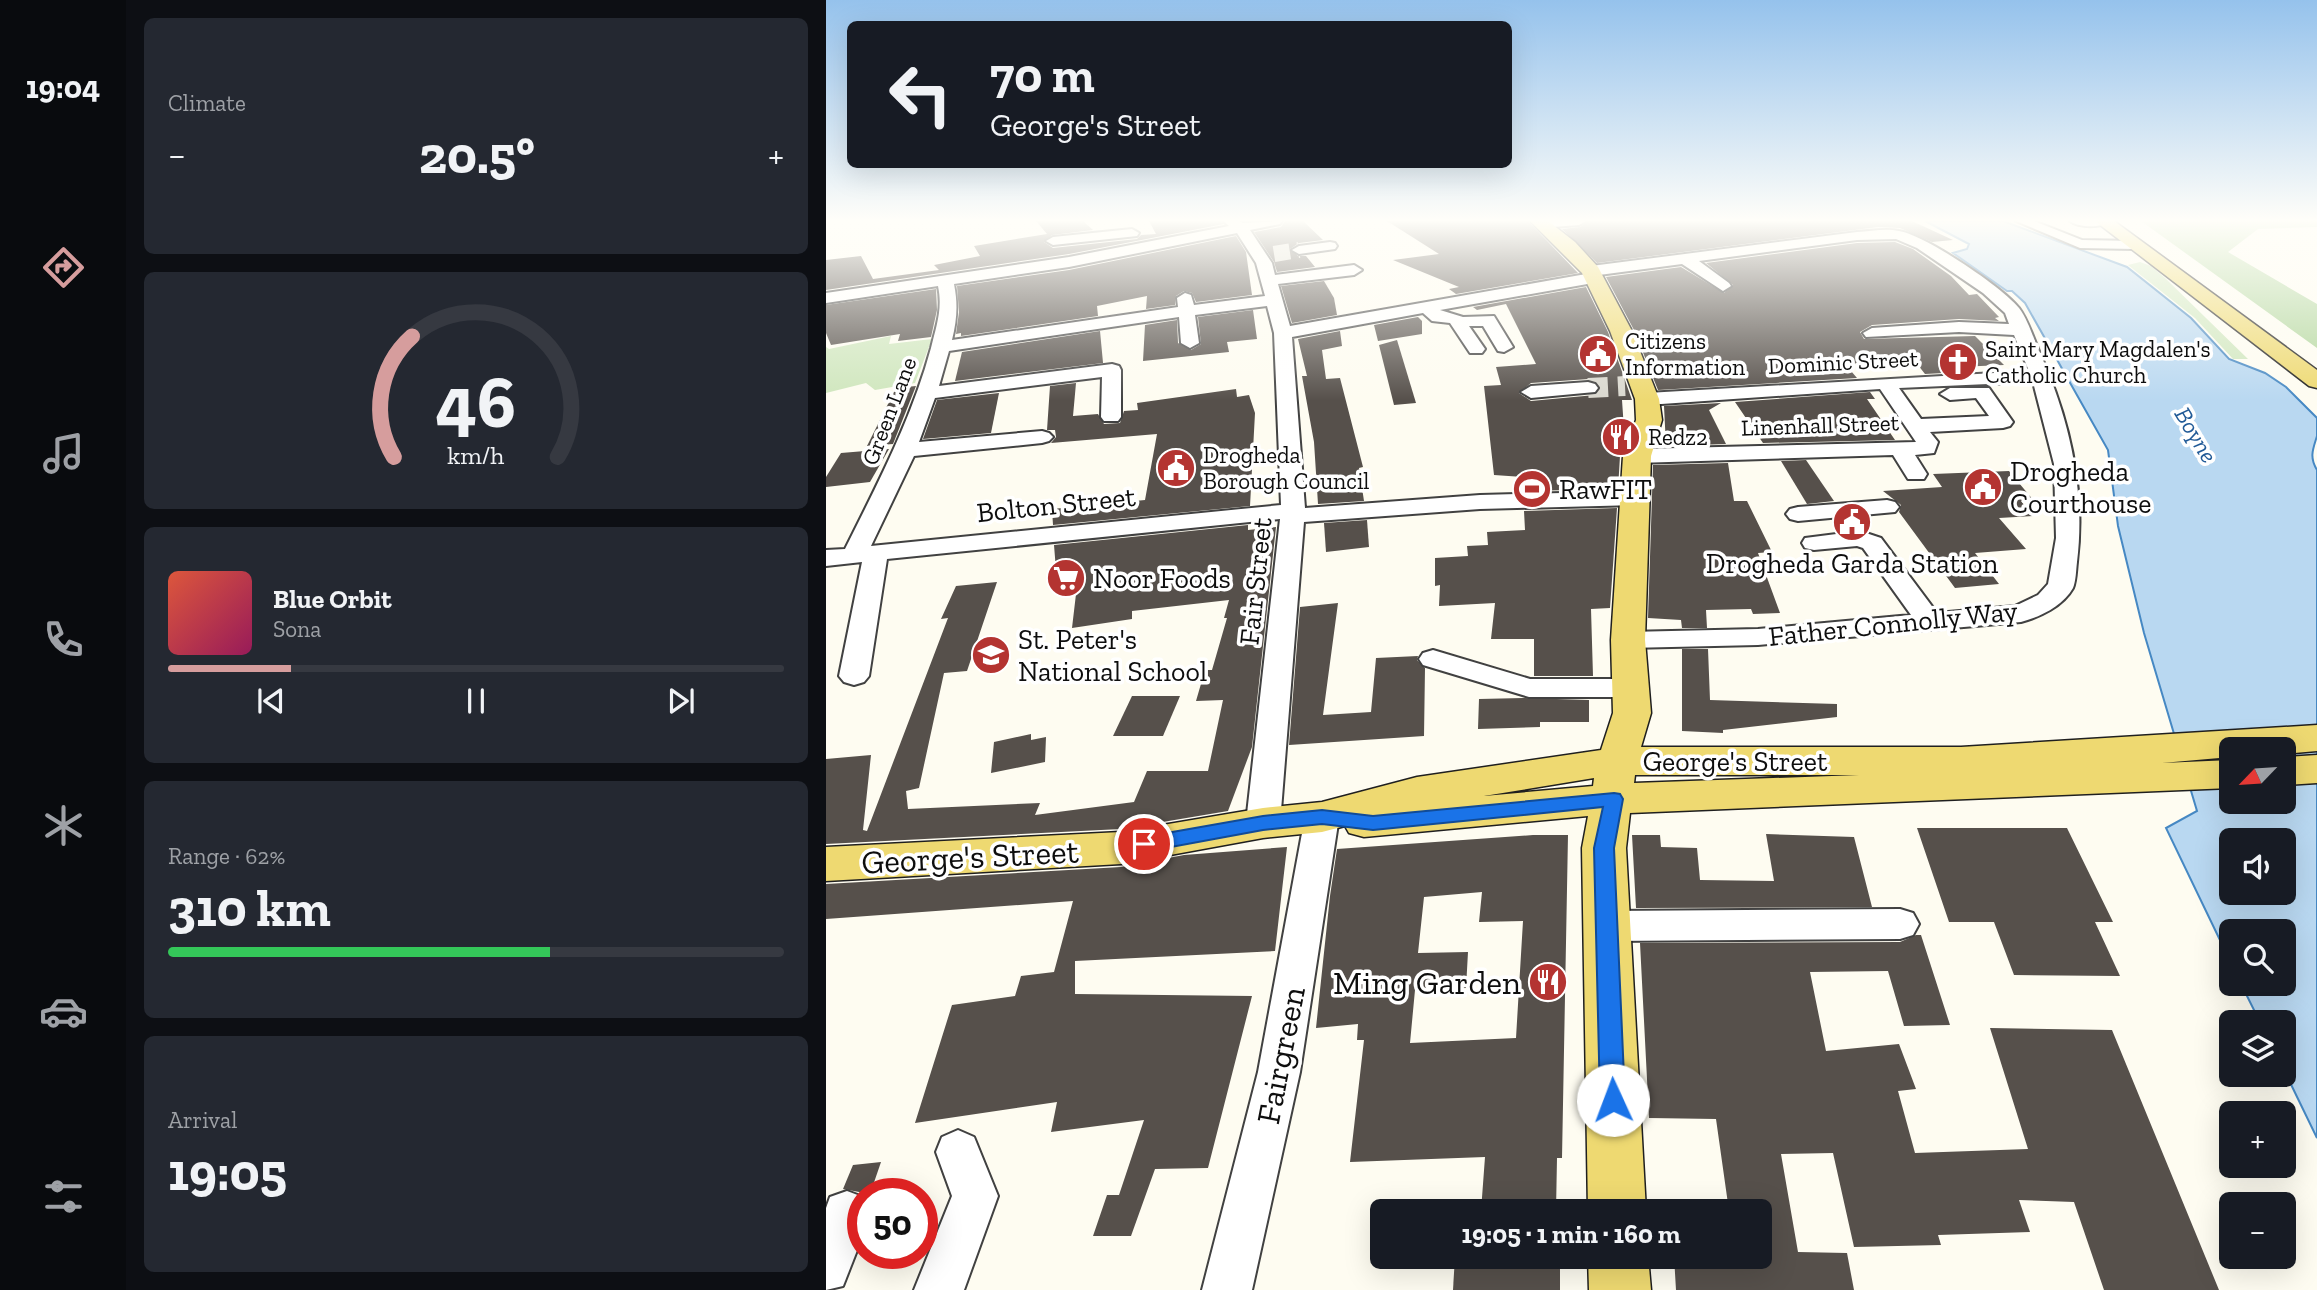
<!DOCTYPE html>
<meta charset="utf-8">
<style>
:root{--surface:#171b24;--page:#242831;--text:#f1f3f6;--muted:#9ea1a6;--line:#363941;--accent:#d69d9d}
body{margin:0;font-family:"Zilla Slab",serif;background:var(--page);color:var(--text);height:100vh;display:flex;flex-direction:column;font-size:26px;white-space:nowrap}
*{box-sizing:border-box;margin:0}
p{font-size:23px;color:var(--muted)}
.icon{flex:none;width:38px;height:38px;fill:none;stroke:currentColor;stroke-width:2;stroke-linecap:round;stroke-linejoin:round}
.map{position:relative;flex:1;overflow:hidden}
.drawer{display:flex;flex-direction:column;gap:18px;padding:18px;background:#0d0f14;width:700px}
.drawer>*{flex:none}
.guide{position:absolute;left:21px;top:21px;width:665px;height:147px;border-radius:10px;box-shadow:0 7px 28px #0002;background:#171b24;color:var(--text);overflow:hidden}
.needle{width:46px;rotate:245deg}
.controls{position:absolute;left:1393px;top:737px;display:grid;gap:14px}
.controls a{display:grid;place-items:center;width:77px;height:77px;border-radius:10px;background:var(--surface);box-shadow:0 7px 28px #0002;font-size:35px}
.speed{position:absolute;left:21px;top:1178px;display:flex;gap:14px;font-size:35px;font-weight:700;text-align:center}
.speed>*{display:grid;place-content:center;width:91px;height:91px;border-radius:50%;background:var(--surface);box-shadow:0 7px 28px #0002;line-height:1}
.speed .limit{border:10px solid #d22;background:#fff;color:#111}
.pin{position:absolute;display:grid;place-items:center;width:60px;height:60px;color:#fff;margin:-30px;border:4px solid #fff;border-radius:50%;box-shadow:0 2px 7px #0007}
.me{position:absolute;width:77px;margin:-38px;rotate:358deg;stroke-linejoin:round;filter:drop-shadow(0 0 5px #0008)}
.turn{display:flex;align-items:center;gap:24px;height:147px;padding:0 28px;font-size:32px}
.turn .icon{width:91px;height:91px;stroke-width:2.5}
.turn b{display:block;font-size:49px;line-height:60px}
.big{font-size:52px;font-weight:700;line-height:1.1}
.drawer .widget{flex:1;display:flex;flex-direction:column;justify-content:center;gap:10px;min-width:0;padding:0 24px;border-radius:10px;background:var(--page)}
.drawer .dial{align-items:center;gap:0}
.dial svg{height:182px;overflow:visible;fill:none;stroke:var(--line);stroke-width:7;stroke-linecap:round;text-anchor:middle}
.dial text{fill:var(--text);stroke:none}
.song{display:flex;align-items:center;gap:21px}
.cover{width:84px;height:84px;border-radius:10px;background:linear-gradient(135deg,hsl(10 70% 55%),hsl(330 70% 35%))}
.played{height:7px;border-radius:4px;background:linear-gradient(90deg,var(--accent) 20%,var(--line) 20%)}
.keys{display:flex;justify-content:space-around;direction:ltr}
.heat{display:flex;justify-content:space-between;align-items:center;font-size:38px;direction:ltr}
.charge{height:10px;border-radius:5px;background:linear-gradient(90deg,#34c759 62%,var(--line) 0)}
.trip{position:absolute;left:544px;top:1199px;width:402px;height:70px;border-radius:10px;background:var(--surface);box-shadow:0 7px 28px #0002;font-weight:700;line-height:70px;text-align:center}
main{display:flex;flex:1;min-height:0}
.dock{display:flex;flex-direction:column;width:126px;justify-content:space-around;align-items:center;background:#090b0e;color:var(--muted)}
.dock .icon{width:49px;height:49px}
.dock .active{color:var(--accent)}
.dock b{font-size:32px;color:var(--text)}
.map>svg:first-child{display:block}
</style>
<main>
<nav class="dock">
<b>19:04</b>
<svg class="icon active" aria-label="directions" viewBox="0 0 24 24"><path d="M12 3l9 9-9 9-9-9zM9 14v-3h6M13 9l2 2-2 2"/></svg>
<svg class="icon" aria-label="music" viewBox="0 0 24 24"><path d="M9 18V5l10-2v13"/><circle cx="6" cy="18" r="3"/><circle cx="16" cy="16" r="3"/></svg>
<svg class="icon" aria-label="phone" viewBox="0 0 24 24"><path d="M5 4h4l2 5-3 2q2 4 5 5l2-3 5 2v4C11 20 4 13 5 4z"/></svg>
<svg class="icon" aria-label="climate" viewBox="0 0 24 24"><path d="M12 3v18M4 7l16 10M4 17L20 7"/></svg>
<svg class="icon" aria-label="car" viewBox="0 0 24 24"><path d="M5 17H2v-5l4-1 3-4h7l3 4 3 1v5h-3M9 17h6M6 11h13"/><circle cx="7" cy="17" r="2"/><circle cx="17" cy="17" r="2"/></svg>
<svg class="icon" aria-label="filters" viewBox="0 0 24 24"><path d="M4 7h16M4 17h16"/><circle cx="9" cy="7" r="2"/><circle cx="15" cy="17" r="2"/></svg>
</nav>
<section class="drawer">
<div class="widget"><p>Climate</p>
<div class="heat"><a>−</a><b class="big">20.5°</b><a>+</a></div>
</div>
<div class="widget dial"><svg viewBox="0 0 100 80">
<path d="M14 69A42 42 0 1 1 86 69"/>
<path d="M14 69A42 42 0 0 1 22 16" stroke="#d69d9d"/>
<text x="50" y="56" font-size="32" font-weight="700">46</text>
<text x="50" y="72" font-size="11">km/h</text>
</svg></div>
<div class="widget">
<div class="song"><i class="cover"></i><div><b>Blue Orbit</b><p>Sona</p></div></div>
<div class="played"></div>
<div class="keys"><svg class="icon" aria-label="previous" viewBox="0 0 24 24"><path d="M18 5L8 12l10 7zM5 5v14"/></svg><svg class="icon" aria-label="pause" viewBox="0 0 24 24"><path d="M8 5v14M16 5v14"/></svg><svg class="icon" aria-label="next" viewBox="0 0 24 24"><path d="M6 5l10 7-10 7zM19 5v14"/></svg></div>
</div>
<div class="widget"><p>Range · 62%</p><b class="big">310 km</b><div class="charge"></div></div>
<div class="widget"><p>Arrival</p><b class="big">19:05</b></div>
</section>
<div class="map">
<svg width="1491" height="1290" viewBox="0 0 1491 1290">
<rect width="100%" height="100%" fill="#fefcf1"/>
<g fill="#cfe6bd">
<path d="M1314 262 1325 266 1339 278 1422 359H1407L1369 318 1302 265Z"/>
<path d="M65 336 63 344 106 339 89 383 49 390 40 383 0 393V347L3 349Z"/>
</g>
<path fill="#b2d69d" d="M1315 221H1491V227L1432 229 1402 252 1491 304V348Z"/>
<path fill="#b9d8f1" stroke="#4688c3" stroke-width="2" fill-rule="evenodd" d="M1099 221H1177L1301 267 1365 318 1403 359 1439 373 1460 387 1491 418C1491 423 1491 431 1491 436 1487 449 1483 457 1491 470V1138L1458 1070V1022H1434L1415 984H1458V931H1405V963L1340 828 1371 811 1318 633 1292 526 1282 450 1199 303 1186 291H1181L1127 253 1141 249 1143 244ZM1405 749H1458V802H1405ZM1405 840H1458V892H1405Z"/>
<g fill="#56504b" fill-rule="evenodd">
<path d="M210 221H257L267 230 226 235 218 242 227 248 311 239 315 235 330 234 323 221H396L398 224 243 254 0 290V260L35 256 47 279 113 270 108 265 154 256 148 246 221 234Z"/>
<path d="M459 221H477L497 240 473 243 464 249 472 256H480L489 267 451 272 448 262 428 232 455 227Z"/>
<path d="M561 221H702L752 273 630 294 623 289 633 287 567 260 613 254Z"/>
<path d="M762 221H1086L1127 240 1106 242 1074 228 1052 227 771 263 736 229 754 227Z"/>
<path d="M410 236 420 252 426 295 370 302 366 293 358 291 350 296 349 305 320 309 321 296 271 306 272 316 135 336V333L130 334 133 312 131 286 243 270Z"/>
<path d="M1069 242 1087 249 1125 276 1143 295 1151 294 1173 317 1169 318 1173 321 1133 319 1046 325 1034 332 1038 339 1149 336 1178 365 1131 367 1136 372 1099 374 1088 360 1019 364 1031 378 832 390 808 330 780 277 855 267 898 293 907 285 880 263 1031 243Z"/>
<path d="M498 281 508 298 511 315 466 323 455 286Z"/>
<path d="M760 287 782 332 806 400H796L799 444 794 456 792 489 697 491V477L668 475 658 386 675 385 670 367 710 364 680 304 651 310 647 307ZM763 379 774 386 769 395 705 401 693 393 705 383Z"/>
<path d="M110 289 111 310 105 337 72 341 74 334 5 345 0 333V305Z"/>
<path d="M427 310 431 339 401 342 403 352 317 361 319 325 351 320 352 343 365 350 375 344 372 317Z"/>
<path d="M592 317 596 321V334L552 341 548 325Z"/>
<path d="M274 331 277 363 129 381 136 352Z"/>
<path d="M514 331 516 346 496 350 500 379 514 378 537 467 533 468 538 501 492 504 488 442 476 376H481L472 339Z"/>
<path d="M571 340 590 403 568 405 553 345Z"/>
<path d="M250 383 247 416 272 414 278 424 294 423 298 411 312 410 311 403 410 389 411 397 423 395 429 413 424 506 227 525 226 509 319 500 331 434 225 443 230 437 229 430H221L224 386Z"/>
<path d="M90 386 67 444 41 446 70 388Z"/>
<path d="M1044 392 1049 399H1041L1069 440 937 443 909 402Z"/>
<path d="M173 393 165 433 97 439 111 400Z"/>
<path d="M895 403 883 410 900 444 840 446 838 406Z"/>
<path d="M63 449 44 482 0 487V477L15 453Z"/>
<path d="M980 460 1008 501 981 504 955 461Z"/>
<path d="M902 463 908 501H921L946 552 932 553 954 613 927 614 925 609 880 610 881 628H856L855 620 822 618 827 465Z"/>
<path d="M1183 471 1208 501H1195L1207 516 1173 518 1200 549 1149 553 1173 584 1129 588 1073 512 1075 505 1057 491 1116 487 1107 474Z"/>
<path d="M791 508 784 608 765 609 767 676H708V639H665L669 603 613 606 614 585 609 586V558L642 556 641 546 662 545 661 532 699 530 698 511Z"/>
<path d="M541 520 543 547 500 552 498 523Z"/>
<path d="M422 525V530L450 527 426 747 402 811 295 829 0 844V759L45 755 37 830 41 831 122 618 115 619 130 586 171 582 141 671 118 673 93 788 80 791 82 809 214 803 209 815 308 802 321 771H382L397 700 370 701 379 670H386L401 618H398L403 600 306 611V619L246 628 250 594 232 595 228 545Z"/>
<path d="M512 603 497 715 545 712 550 658 592 656 591 660 599 668 598 736 463 745 474 607Z"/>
<path d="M856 649H882L884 700 1011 704V717L897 730V733L856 731Z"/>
<path d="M306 696H354L337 736H287Z"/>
<path d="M697 698 763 700V722H714V727L652 729 653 699Z"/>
<path d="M205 734V740L220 737 219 762 165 773 168 742Z"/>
<path d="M1091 828H1241L1287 922H1269L1294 976 1188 975 1168 922H1123Z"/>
<path d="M940 834 1028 837 1046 907 810 908 806 835H834L835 847 871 848 874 880 948 881Z"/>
<path d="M707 835H742L736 1158H731L730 1211H655L659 1157 524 1162 538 1040H531L532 1024 490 1028 504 896 511 849ZM656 892 653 922 697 921 690 1038 584 1043 589 990 640 988 642 952 592 953 598 897Z"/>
<path d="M461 847 449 951 249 961V994L426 996 382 1168 329 1169 305 1236H267L281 1195H293L318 1120 225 1132 231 1102 89 1123 126 1005 189 996 195 976 228 972 247 901 0 919V884L295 867 358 855Z"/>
<path d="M1090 935H1095L1124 1025 1078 1026 1062 971 984 972 1000 1051 1073 1044 1090 1089 1072 1091 1089 1153 1202 1149 1164 1028 1286 1030 1393 1290H1278L1248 1202 1193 1200 1204 1232 1112 1235 1115 1245 1028 1247 1007 1153 955 1154 972 1252 1021 1253 1028 1290H850L848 1256H934V1211H903L890 1119 823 1118 814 943 1074 942Z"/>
<path d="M55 1162 44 1194 17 1189 27 1165Z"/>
<path d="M629 1256H734V1290H627Z"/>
</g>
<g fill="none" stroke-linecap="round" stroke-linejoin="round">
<path stroke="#dad8cf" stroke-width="16" stroke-dasharray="16 8" stroke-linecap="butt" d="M448 254 473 250"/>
<path stroke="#dad8cf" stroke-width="20" stroke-dasharray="20 10" stroke-linecap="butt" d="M762 388 799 386"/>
<g stroke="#414141" stroke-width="4">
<g id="minor">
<path d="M398 221H413L417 223 456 221 454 224 424 230 446 263 449 275 528 265 536 270 528 275 452 284 464 326 760 274 757 271 765 266 1031 232C1045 231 1060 228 1073 231 1099 235 1176 287 1193 308 1202 320 1207 337 1213 351 1243 417 1260 490 1251 562 1250 570 1250 581 1247 588 1237 606 1214 617 1195 622L932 645 802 648 792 646 788 640 792 634 802 632 932 629 1085 615 1037 548 1031 546 988 550 979 548 976 543 979 538 1034 531 1055 538 1111 613 1189 606 1212 595 1222 584 1230 538 1228 464 1207 382 1073 388 1095 419 1163 416 1150 398 1124 400 1114 394 1124 388H1163L1187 422 1184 426 1177 428 1104 432 1112 442 1108 453 1089 455 1101 474 1098 479H1082L1067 455 811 463 803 461 800 456 803 451 811 449 1090 442 1054 389 821 405 814 403 811 399 814 395 821 393 1203 371 1188 335 1133 332 1040 337 1037 333 1046 328 1133 322 1183 324 1179 313 1157 293 1091 248 1070 239 1031 240 873 261 903 283 905 286 897 291 856 264 773 275 775 278 773 281 767 283 614 310 637 317 668 316 687 347 678 352 672 351 657 326H643L659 349 656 353H644L624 323 606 321 597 313 466 337 479 508 654 495 811 491 819 493 823 498 819 503 811 505 654 509 478 522 454 823 449 832 437 835 425 832 420 823 454 519 61 559 43 676 38 682 28 685 18 682 13 676 36 562 0 566V550L19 549C52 483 86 418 105 348 110 327 117 309 112 286L0 303V293L243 257 403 226ZM411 233 430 263 439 296 368 305 365 295 359 293 351 298 352 307 126 340C131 320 132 304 128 284L243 267ZM441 306 448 333 455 505 45 546 88 456 216 443 223 441 227 437 223 433 216 431 93 442 109 398 276 377 275 417 278 421H292L295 417V370L293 366 286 364 113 386 123 351 353 317 355 343 364 348 373 343 369 315Z"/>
<path d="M720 221H760L753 225 713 228V222Z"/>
<path d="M1190 221H1208L1256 240 1309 241 1316 245 1309 249 1254 248Z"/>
<path d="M1244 221H1285C1276 228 1253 228 1244 221Z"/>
<path d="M306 229 313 233 311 236 227 245 220 241 227 237Z"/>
<path d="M504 242 509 243 511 246 509 249 473 254 466 250 473 246Z"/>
<path d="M762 382 769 384 772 388 769 392 705 398 695 392 705 386Z"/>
<path d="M1061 500 1069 502 1073 507 1069 512 972 521 964 519 960 514 964 509 972 507Z"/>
<path d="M607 650 704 679H805L815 681 820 688 815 695 805 697H703L597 665 593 659 597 653Z"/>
<path d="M496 805 508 808 513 817 474 1072 426 1290H376L432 1072 479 817 484 808Z"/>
<path d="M1074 909 1087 913 1093 924 1087 935 1074 939 781 941 768 937 762 926 768 915 781 911Z"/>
<path d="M132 1130 148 1137 172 1196 138 1290H88L126 1196 110 1152 116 1137Z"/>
<path d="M21 1191 37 1197V1235L17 1286 0 1290V1208L4 1197Z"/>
</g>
</g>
<g stroke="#1f1f1f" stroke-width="3">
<g id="major">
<path d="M704 221H722L749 242 772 267 806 331 833 399 836 420 825 456 819 640 825 713 815 747H1135L1491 725V751L1458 754V749H1405V757L1336 763 1405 760V788L804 813 800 848 820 1211H762L756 848 762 816 538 837 523 833 519 826 496 832 437 838 295 864 0 881V847L295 832 437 808 496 802 591 777 775 750 787 713 785 640 797 456 810 420 809 399 784 331 756 273ZM809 775H1033L808 783ZM768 778 767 786 658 796Z"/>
<path d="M1269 221H1288L1491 370V388L1483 386Z"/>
<path d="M1491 755V783L1458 785V757Z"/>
<path d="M762 1256H822L825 1290H763Z"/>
</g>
</g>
<use href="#minor" fill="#fff" fill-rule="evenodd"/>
<use href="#major" fill="#eed971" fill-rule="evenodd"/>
</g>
<linearGradient id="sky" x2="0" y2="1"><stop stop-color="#95c2ec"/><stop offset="0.55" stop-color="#fffef9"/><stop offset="1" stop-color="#fffef9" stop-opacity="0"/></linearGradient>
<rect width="1491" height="401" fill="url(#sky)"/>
<path fill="#1a73e8" stroke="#114b97" stroke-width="2" d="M788 793 794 794 797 799 788 848 799 1100 795 1108 787 1111 778 1108 774 1100 768 848 777 807 547 830 496 824 437 830 318 852 311 849 308 844 311 839 318 837 437 816 496 810 547 816Z"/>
<defs>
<g id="civic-disc" transform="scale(2.0125)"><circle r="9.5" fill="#b43431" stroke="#fff"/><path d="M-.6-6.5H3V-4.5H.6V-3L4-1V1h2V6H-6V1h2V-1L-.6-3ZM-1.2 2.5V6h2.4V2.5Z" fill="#fff"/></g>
<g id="church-disc" transform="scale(2.0125)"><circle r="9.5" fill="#b43431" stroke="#fff"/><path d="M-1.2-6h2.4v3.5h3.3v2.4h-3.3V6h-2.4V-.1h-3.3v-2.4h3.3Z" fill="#fff"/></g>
<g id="restaurant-disc" transform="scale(2.0125)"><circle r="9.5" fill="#b43431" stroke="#fff"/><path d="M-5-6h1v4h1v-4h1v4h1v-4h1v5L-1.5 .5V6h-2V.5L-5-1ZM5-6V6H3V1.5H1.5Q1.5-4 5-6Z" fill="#fff"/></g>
<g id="stadium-disc" transform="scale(2.0125)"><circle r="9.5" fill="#b43431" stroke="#fff"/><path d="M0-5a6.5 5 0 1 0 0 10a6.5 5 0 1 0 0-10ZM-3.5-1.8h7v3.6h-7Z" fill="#fff"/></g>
<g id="supermarket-disc" transform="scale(2.0125)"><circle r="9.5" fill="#b43431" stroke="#fff"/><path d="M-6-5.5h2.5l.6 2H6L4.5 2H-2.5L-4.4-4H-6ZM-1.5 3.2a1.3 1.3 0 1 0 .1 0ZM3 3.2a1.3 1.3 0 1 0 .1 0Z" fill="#fff"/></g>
<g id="school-disc" transform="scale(2.0125)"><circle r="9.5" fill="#b43431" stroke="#fff"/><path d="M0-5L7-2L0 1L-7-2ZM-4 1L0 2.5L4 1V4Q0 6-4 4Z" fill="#fff"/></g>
</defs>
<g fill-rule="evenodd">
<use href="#civic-disc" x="772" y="354"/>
<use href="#church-disc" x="1132" y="362"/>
<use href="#restaurant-disc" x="795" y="437"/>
<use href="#civic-disc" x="350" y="468"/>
<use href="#civic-disc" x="1157" y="487"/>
<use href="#stadium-disc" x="706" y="489"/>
<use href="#civic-disc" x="1026" y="522"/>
<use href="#supermarket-disc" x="240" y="578"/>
<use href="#school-disc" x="165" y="655"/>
<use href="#restaurant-disc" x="722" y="982"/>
</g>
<g text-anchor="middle" stroke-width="7" stroke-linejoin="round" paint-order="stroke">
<g font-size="23" fill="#0e0e0e" stroke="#fff" text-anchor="start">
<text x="799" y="349">Citizens<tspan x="799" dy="26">Information</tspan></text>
<text x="1159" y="357">Saint Mary Magdalen's<tspan x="1159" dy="26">Catholic Church</tspan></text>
<text x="822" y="445">Redz2</text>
<text x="377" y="463">Drogheda<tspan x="377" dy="26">Borough Council</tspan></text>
</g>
<g font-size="23" fill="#0e0e0e" stroke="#fff">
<text transform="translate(1017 362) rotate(-3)" y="8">Dominic Street</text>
<text transform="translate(63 411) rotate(-69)" y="8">Green Lane</text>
<text transform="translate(994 425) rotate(-2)" y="8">Linenhall Street</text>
</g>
<g font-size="24" font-style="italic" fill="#215a97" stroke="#fff">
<text transform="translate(1370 435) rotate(59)" y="8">Boyne</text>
</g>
<g font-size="28" fill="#0e0e0e" stroke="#fff" text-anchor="start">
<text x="1184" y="481">Drogheda<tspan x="1184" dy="32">Courthouse</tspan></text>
<text x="733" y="499">RawFIT</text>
<text x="1026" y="573" text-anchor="middle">Drogheda Garda Station</text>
<text x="267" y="588">Noor Foods</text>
<text x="192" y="649">St. Peter's<tspan x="192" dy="32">National School</tspan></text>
</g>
<g font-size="28" fill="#0e0e0e" stroke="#fff">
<text transform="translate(230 504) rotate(-6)" y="10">Bolton Street</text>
<text transform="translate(429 581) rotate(-84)" y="10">Fair Street</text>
<text transform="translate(1067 623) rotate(-6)" y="10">Father Connolly Way</text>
<text x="909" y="771">George's Street</text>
</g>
<g font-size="33" fill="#0e0e0e" stroke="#fff">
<text transform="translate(144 856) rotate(-3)" y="12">George's Street</text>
<text transform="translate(454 1055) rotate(-79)" y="12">Fairgreen</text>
</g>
<g font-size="33" fill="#0e0e0e" stroke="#fff" text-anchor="end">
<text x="695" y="994">Ming Garden</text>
</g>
</g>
</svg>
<div class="controls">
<a><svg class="needle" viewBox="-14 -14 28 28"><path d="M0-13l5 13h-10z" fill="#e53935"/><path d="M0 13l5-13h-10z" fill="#9ea1a6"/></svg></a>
<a><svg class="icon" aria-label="sound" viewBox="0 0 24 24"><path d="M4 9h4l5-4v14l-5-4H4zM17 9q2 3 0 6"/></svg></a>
<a><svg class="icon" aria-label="search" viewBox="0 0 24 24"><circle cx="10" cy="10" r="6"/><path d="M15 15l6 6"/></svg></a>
<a><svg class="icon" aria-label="layers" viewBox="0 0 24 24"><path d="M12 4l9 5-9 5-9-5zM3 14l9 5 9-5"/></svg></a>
<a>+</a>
<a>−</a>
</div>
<div class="speed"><div class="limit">50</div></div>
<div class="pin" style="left:318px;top:844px;background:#d93025"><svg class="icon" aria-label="arrive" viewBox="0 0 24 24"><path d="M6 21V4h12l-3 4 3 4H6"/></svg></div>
<svg class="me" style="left:787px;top:1100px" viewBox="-20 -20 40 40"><circle r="19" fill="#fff"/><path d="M0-13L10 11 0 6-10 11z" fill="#1a73e8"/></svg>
<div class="trip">19:05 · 1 min · 160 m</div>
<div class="guide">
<div class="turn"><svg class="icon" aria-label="left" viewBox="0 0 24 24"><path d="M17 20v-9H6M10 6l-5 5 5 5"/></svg><div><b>70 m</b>George's Street</div></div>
</div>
</div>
</main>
